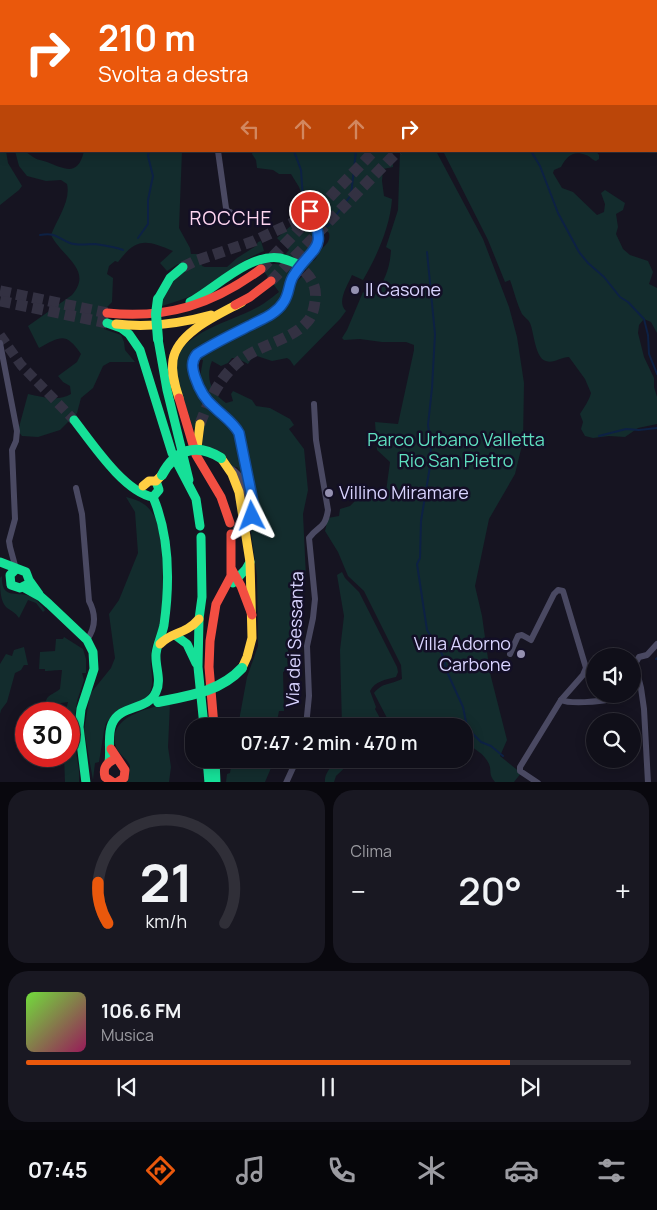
<!DOCTYPE html>
<html lang="it">
<meta charset="utf-8">
<style>
:root{--surface:#100f19;--page:#191822;--text:#f1f3f6;--muted:#9c9ca2;--line:#302f38;--accent:#ea580c}
body{margin:0;font-family:Manrope,sans-serif;background:var(--page);color:var(--text);height:100vh;display:flex;flex-direction:column;font-size:19px;white-space:nowrap}
*{box-sizing:border-box;margin:0}
p{font-size:16px;color:var(--muted)}
.icon{flex:none;width:28px;height:28px;fill:none;stroke:currentColor;stroke-width:2;stroke-linecap:round;stroke-linejoin:round}
.map{position:relative;height:782px;overflow:hidden}
.details{display:flex;flex-direction:column;gap:8px;padding:8px;background:#09080e;flex:1}
.details>*{flex:none}
.top-card{position:absolute;left:0px;top:0px;width:658px;height:152px;box-shadow:0 2px 12px #0003,0 0 0 1px var(--line);background:#ea580c;color:#fff;overflow:hidden}
.fabs{position:absolute;left:586px;top:648px;display:grid;gap:10px}
.fabs a{display:grid;place-items:center;width:55px;height:55px;border-radius:50%;background:var(--surface);box-shadow:0 2px 12px #0003,0 0 0 1px var(--line);font-size:25px}
.speed{position:absolute;left:15px;top:702px;display:flex;gap:10px;font-size:25px;font-weight:700;text-align:center}
.speed>*{display:grid;place-content:center;width:65px;height:65px;border-radius:50%;background:var(--surface);box-shadow:0 2px 12px #0003,0 0 0 1px var(--line);line-height:1}
.speed .limit{border:8px solid #d22;background:#fff;color:#111}
.pin{position:absolute;display:grid;place-items:center;width:42px;height:42px;color:#fff;margin:-21px;border:2px solid #fff;border-radius:50%;box-shadow:0 1px 5px #0007}
.me{position:absolute;width:55px;margin:-28px;rotate:357deg;stroke-linejoin:round;filter:drop-shadow(0 0 4px #0008)}
.turn{display:flex;align-items:center;gap:18px;height:105px;padding:0 15px;font-size:22px}
.turn .icon{width:65px;height:65px;stroke-width:2.5}
.turn b{display:block;font-size:35px;line-height:42px}
.lanes{display:flex;align-items:center;height:48px;padding:0 15px;background:#0003;justify-content:center;gap:25px;direction:ltr}
.lanes .off{opacity:.35}
.big{font-size:38px;font-weight:600;line-height:1.1}
.details .card{flex:1;display:flex;flex-direction:column;justify-content:center;gap:8px;min-width:0;padding:0 18px;border-radius:20px;background:var(--page)}
.details .dial{align-items:center;gap:0}
.dial svg{height:130px;overflow:visible;fill:none;stroke:var(--line);stroke-width:7;stroke-linecap:round;text-anchor:middle}
.dial text{fill:var(--text);stroke:none}
.song{display:flex;align-items:center;gap:15px}
.cover{width:60px;height:60px;border-radius:8px;background:linear-gradient(135deg,hsl(100 70% 55%),hsl(330 70% 35%))}
.played{height:5px;border-radius:2px;background:linear-gradient(90deg,var(--accent) 80%,var(--line) 80%)}
.keys{display:flex;justify-content:space-around;direction:ltr}
.heat{display:flex;justify-content:space-between;align-items:center;font-size:28px;direction:ltr}
.details .tiles{flex:1;display:grid;gap:8px;grid-template-columns:1fr 1fr}
.card:last-child{grid-column:span 2}
.trip{position:absolute;left:185px;top:718px;width:288px;height:50px;border-radius:20px;background:var(--surface);box-shadow:0 2px 12px #0003,0 0 0 1px var(--line);font-weight:600;line-height:50px;text-align:center}
.tabs{display:flex;height:80px;justify-content:space-around;align-items:center;background:#06060a;color:var(--muted)}
.tabs .icon{width:35px;height:35px}
.tabs .selected{color:var(--accent)}
.tabs b{font-size:22px;color:var(--text)}
.map>svg:first-child{display:block}
</style>
<div class="map">
<svg width="657" height="783" viewBox="0 0 657 783">
<rect width="100%" height="100%" fill="#161421"/>
<g fill="#132c2d">
<path d="M0 0H22L1 1V151H6L8 163 22 186 19 190 0 205Z"/>
<path d="M257 0H398L258 1Z"/>
<path d="M403 0H535L536 1H403Z"/>
<path d="M15 151C18 151 23 151 26 152 31 155 34 159 40 160 42 161 45 161 47 162 65 169 78 177 84 151H182L179 228 190 248 191 254H198L202 266 205 267H227L237 258 256 246 258 242 261 241 264 251C241 260 231 271 212 284 196 296 178 301 159 307L162 295 185 268 178 264 167 271 160 263 173 251C146 240 137 237 118 262L115 261 109 266 107 274 113 278 112 302 106 308 104 329 121 335 124 342 125 350 135 362H110L103 366 93 388 81 398 77 413 60 430 38 437 22 436 18 431 28 394C43 397 58 402 71 394L70 386 63 382 58 376 77 362 81 354C66 332 61 336 39 348L28 326 72 295C94 270 61 256 51 235 57 219 71 201 67 184L61 180 46 181 27 176 19 166Z"/>
<path d="M253 151H393V167L383 169 382 181 384 196 392 199C390 227 377 256 363 280L352 275C348 285 336 302 346 311L340 319 294 366 290 360 287 358 272 361 254 355 248 364 237 358H232L228 363 221 366 212 361C205 378 211 392 226 403L233 401 231 394 233 391 252 400 256 406 270 408 290 419 294 425 289 429 304 449 308 490 303 514 306 577 298 581 302 607 296 609 287 656 288 669 283 672 284 711H279L276 726H238L247 677 258 646 257 576 250 525 256 524 260 519V511L251 490V472L245 438 237 423 215 404 202 384 200 377 203 360 198 359 207 351 218 346 216 342C209 345 200 346 195 351 173 370 227 415 235 431 242 445 242 462 244 477L237 467H232L202 445 204 431 193 428C188 411 175 377 177 361 181 333 232 321 254 309 263 305 271 298 279 292L260 266C272 263 283 263 295 269L290 279 294 284 307 272 303 266 283 257 289 250 277 238 294 223 308 215C312 220 317 227 316 234 314 244 305 252 313 261 318 258 316 255 320 251 325 245 331 242 329 233L320 226 313 212 303 198 299 187 291 174H279L273 170 257 168 256 160 252 154Z"/>
<path d="M400 151H436L483 239 509 307 517 337 524 383 523 441 515 474 489 519 475 586 482 616 490 673 507 740 500 756 521 773 514 782H495C488 774 492 771 489 764 484 753 473 748 464 742V726H395L387 718 374 693C383 682 390 685 402 679L401 665 364 591 348 576 338 552 325 531 328 518 339 516 340 509 350 506 357 499 378 497 385 499 390 462 377 450 375 422 398 424 414 350V345L406 342H382L360 339 344 340 342 338 347 330 363 292 373 298C384 282 390 269 391 250L386 247 398 210Z"/>
<path d="M443 151H596L599 155V159L596 161C592 160 590 156 586 155 573 150 567 156 561 167L554 170 553 173 562 188 573 192 597 215 604 212 605 204 601 193 605 190 625 203 623 210 616 214 618 227 616 234 623 249 630 255 648 261 653 272 649 284 657 288V333L651 322 644 319 639 325 638 333 644 357 654 378V387L657 397V424L638 428 625 437 609 436 593 438 585 436 581 429 583 422 580 414C584 407 589 401 591 393L585 379 569 357C561 357 553 364 546 361 535 358 534 332 530 323 528 319 524 317 522 314 517 304 514 291 510 280L505 282 488 240Z"/>
<path d="M126 497C138 500 146 503 153 514 164 529 164 597 162 616 161 629 152 640 151 653 149 668 157 684 147 697L111 717 106 723 104 731 99 762 95 763 93 780 84 730 90 694 111 668 115 658 109 614 119 600 138 553 135 512Z"/>
<path d="M342 572 345 578 359 592 397 667 398 672 396 677C385 680 375 681 370 691L376 707 375 709 382 722 378 726H342L340 650 344 616 337 575Z"/>
<path d="M2 576C1 600 16 591 30 596 36 598 41 605 45 610L43 612 36 603 28 600 19 618C15 612 11 611 6 607 0 600 0 588 0 578Z"/>
<path d="M64 637 83 649 86 659V673H82L84 680 77 701 73 731 79 771V782H65L64 756H69V714H65L68 702 54 704 53 702 46 706C44 695 53 695 60 689L62 670C55 670 51 671 45 671V669H39L40 652 55 651 56 639H63Z"/>
<path d="M24 647 28 665H24L21 670 15 673 7 702 1 710 0 714V664L6 654 12 656 14 650Z"/>
<path d="M170 703 168 747 171 767 169 782H126L129 776 130 766C127 758 119 755 116 747 106 716 150 708 170 703Z"/>
<path d="M232 759H272L271 768 265 782H226L227 774 230 773Z"/>
<path d="M334 759H354L336 776 334 782H325C324 773 332 768 334 759Z"/>
</g>
<g fill="none" stroke-linecap="round" stroke-linejoin="round">
<g stroke="#0d2144" stroke-width="2">
<path d="M451 0V1"/>
<path d="M555 0V1"/>
<path d="M283 1 285 0"/>
<path d="M294 151 301 170 303 200 304 205"/>
<path d="M531 151 540 166 558 213 579 252 588 263 604 277 620 297 628 302 644 319 648 335 649 354 657 374"/>
<path d="M308 214 310 229 328 226 351 195 356 151"/>
<path d="M40 235C56 232 57 238 70 243 78 246 87 244 95 244 102 245 116 247 123 250"/>
<path d="M138 238 148 224V200L153 176 148 156 149 151"/>
<path d="M427 252 435 334 432 388 428 425 431 445 430 466 421 521 420 558 417 564 427 630 442 654 448 674 463 707 466 722 473 734 481 742 491 746 503 756"/>
<path d="M599 436 626 429 639 430 657 428"/>
<path d="M656 659 657 658"/>
</g>
<path stroke="#333142" stroke-width="10" stroke-dasharray="10 5" stroke-linecap="butt" d="M0 335 21 365 74 420"/>
<g stroke="#333142" stroke-width="11" stroke-dasharray="11 5.5" stroke-linecap="butt">
<path d="M520 1 521 0"/>
<path d="M543 1 545 0"/>
<path d="M183 267 195 261 254 241 305 217"/>
<path d="M261 269 374 151"/>
<path d="M271 281 398 151"/>
<path d="M0 291 107 313"/>
<path d="M0 301 107 323"/>
<path d="M200 424C208 402 218 381 235 365 255 345 291 341 307 322 312 317 314 309 315 301 318 284 308 273 295 263"/>
</g>
<g stroke="#4a4962" stroke-width="6">
<path d="M211 0V1"/>
<path d="M626 0V1"/>
<path d="M31 1 35 0"/>
<path d="M656 69H657"/>
<path d="M218 151 226 208 228 212H230"/>
<path d="M0 343 17 431 16 441 12 450 15 519 9 541 10 547 16 569"/>
<path d="M230 468C247 477 246 496 250 513L252 516H254L255 512 239 433C233 422 223 416 214 407 204 399 199 389 195 377 192 368 191 362 197 354 214 343 236 333 254 323 263 318 273 314 280 307 290 297 287 283 295 273 315 248 331 238 306 207"/>
<path d="M76 488 82 514 89 601C96 614 96 627 87 640"/>
<path d="M510 654 518 636 522 635 531 640 554 594 558 590 563 591 586 668 583 675 561 700 520 767V771L538 783"/>
<path d="M561 700C570 704 599 702 610 699 613 698 613 697 616 694"/>
<path d="M306 726 309 696 307 646 313 618 315 599 309 538C318 525 325 530 328 510L316 440 314 404"/>
<path d="M286 783 297 759"/>
<path d="M648 783 644 709 641 688 635 664 639 657 647 655 657 644"/>
</g>
<g stroke="#16e098" stroke-width="9">
<path d="M158 299 170 278 183 267"/>
<path d="M190 302C216 288 249 253 280 258 285 259 290 261 295 263"/>
<path d="M107 323 121 328 129 334 140 350 172 453 196 499 200 526"/>
<path d="M158 339 167 390 189 480"/>
<path d="M74 420C92 443 124 492 153 497 170 537 170 582 164 625 162 635 157 644 156 654 155 667 162 680 156 692 148 711 120 704 112 724 107 736 111 750 109 762"/>
<path d="M153 497 159 490 156 481"/>
<path d="M201 537 202 597 199 619 198 667 204 726"/>
<path d="M0 562 26 572 29 580 39 594"/>
<path d="M16 569 10 575 11 585 20 588 26 585"/>
<path d="M233 583 246 569 250 562"/>
<path d="M23 587 41 597 49 604 87 640 93 652 94 669 81 709 79 727 86 783"/>
<path d="M175 635 187 644 196 663"/>
<path d="M207 759 209 783"/>
<path d="M215 759 216 783"/>
</g>
<g stroke="#ffcf43" stroke-width="9">
<path d="M116 324C149 328 179 324 211 315"/>
<path d="M179 398C175 386 171 373 173 360 177 332 220 314 242 302"/>
<path d="M197 448 200 424"/>
<path d="M221 458 232 474 239 492 250 562 252 638 247 657 242 668"/>
<path d="M143 486 149 481H156L162 475"/>
<path d="M160 644C173 631 185 635 199 619"/>
</g>
<g stroke="#f24e42" stroke-width="9">
<path d="M235 305 250 297 271 281"/>
<path d="M107 313C167 319 212 305 261 269"/>
<path d="M179 398 196 455 221 497 230 523"/>
<path d="M232 570 241 586 252 615"/>
<path d="M214 726 209 667 210 641 216 604 231 576V534"/>
<path d="M111 749 125 770 124 778 116 783"/>
<path d="M113 760C105 764 103 769 105 777L114 783"/>
</g>
<g stroke="#16e098" stroke-width="10">
<path d="M158 299 156 314 158 339"/>
<path d="M162 475C175 450 196 442 221 458"/>
<path d="M158 702C188 696 220 692 242 668"/>
</g>
</g>
<g fill="none" stroke-linecap="round" stroke-linejoin="round">
<g stroke="#114b97" stroke-width="12">
<path id="route" d="M252 516 255 512 239 433C233 422 223 416 214 407 204 399 199 389 195 377 192 368 191 361 197 354 214 343 233 334 251 325 262 319 276 314 283 303 290 294 288 283 294 275 312 246 329 251 310 211"/>
</g>
<use href="#route" stroke="#1a73e8" stroke-width="9"/>
</g>
<g fill="#9591b1" stroke="#130f26" stroke-width="2">
<circle cx="355" cy="290" r="5"/>
<circle cx="329" cy="493" r="5"/>
<circle cx="521" cy="654" r="5"/>
</g>
<g text-anchor="middle" stroke-width="5" stroke-linejoin="round" paint-order="stroke">
<g font-size="18" fill="#d9d4ff" stroke="#130f26" text-anchor="start">
<text x="365" y="296">Il Casone</text>
<text x="339" y="499">Villino Miramare</text>
<text x="511" y="650" text-anchor="end">Villa Adorno<tspan x="511" dy="21">Carbone</tspan></text>
</g>
<g font-size="18" fill="#5fe0c0" stroke="#130f26">
<text x="456" y="446">Parco Urbano Valletta<tspan x="456" dy="21">Rio San Pietro</tspan></text>
</g>
<g font-size="18" fill="#d9d4ff" stroke="#130f26">
<text transform="translate(295 639) rotate(-88)" y="6">Via dei Sessanta</text>
</g>
<g font-size="19" letter-spacing="1" fill="#ffd6f0" stroke="#130f26">
<text x="231" y="225">ROCCHE</text>
</g>
</g>
</svg>
<div class="fabs">
<a><svg class="icon" aria-label="sound" viewBox="0 0 24 24"><path d="M4 9h4l5-4v14l-5-4H4zM17 9q2 3 0 6"/></svg></a>
<a><svg class="icon" aria-label="search" viewBox="0 0 24 24"><circle cx="10" cy="10" r="6"/><path d="M15 15l6 6"/></svg></a>
</div>
<div class="speed"><div class="limit">30</div></div>
<div class="pin" style="left:310px;top:211px;background:#d93025"><svg class="icon" aria-label="arrive" viewBox="0 0 24 24"><path d="M6 21V4h12l-3 4 3 4H6"/></svg></div>
<svg class="me" style="left:252px;top:516px" viewBox="-20 -20 40 40"><path d="M0-17L14 15 0 8-14 15z" fill="#1a73e8" stroke="#fff" stroke-width="4"/></svg>
<div class="trip">07:47 · 2 min · 470 m</div>
<div class="top-card">
<div class="turn"><svg class="icon" aria-label="right" viewBox="0 0 24 24"><path d="M7 20v-9h11M14 6l5 5-5 5"/></svg><div><b>210 m</b>Svolta a destra</div></div>
<div class="lanes"><svg class="icon off" aria-label="left" viewBox="0 0 24 24"><path d="M17 20v-9H6M10 6l-5 5 5 5"/></svg><svg class="icon off" aria-label="ahead" viewBox="0 0 24 24"><path d="M12 20V5M6 11l6-6 6 6"/></svg><svg class="icon off" aria-label="ahead" viewBox="0 0 24 24"><path d="M12 20V5M6 11l6-6 6 6"/></svg><svg class="icon" aria-label="right" viewBox="0 0 24 24"><path d="M7 20v-9h11M14 6l5 5-5 5"/></svg></div>
</div>
</div>
<section class="details">
<div class="tiles">
<div class="card dial"><svg viewBox="0 0 100 80">
<path d="M14 69A42 42 0 1 1 86 69"/>
<path d="M14 69A42 42 0 0 1 8 44" stroke="#ea580c"/>
<text x="50" y="56" font-size="32" font-weight="700">21</text>
<text x="50" y="72" font-size="11">km/h</text>
</svg></div>
<div class="card"><p>Clima</p>
<div class="heat"><a>−</a><b class="big">20°</b><a>+</a></div>
</div>
<div class="card">
<div class="song"><i class="cover"></i><div><b>106.6 FM</b><p>Musica</p></div></div>
<div class="played"></div>
<div class="keys"><svg class="icon" aria-label="previous" viewBox="0 0 24 24"><path d="M18 5L8 12l10 7zM5 5v14"/></svg><svg class="icon" aria-label="pause" viewBox="0 0 24 24"><path d="M8 5v14M16 5v14"/></svg><svg class="icon" aria-label="next" viewBox="0 0 24 24"><path d="M6 5l10 7-10 7zM19 5v14"/></svg></div>
</div>
</div>
</section>
<nav class="tabs">
<b>07:45</b>
<svg class="icon selected" aria-label="directions" viewBox="0 0 24 24"><path d="M12 3l9 9-9 9-9-9zM9 14v-3h6M13 9l2 2-2 2"/></svg>
<svg class="icon" aria-label="music" viewBox="0 0 24 24"><path d="M9 18V5l10-2v13"/><circle cx="6" cy="18" r="3"/><circle cx="16" cy="16" r="3"/></svg>
<svg class="icon" aria-label="phone" viewBox="0 0 24 24"><path d="M5 4h4l2 5-3 2q2 4 5 5l2-3 5 2v4C11 20 4 13 5 4z"/></svg>
<svg class="icon" aria-label="climate" viewBox="0 0 24 24"><path d="M12 3v18M4 7l16 10M4 17L20 7"/></svg>
<svg class="icon" aria-label="car" viewBox="0 0 24 24"><path d="M5 17H2v-5l4-1 3-4h7l3 4 3 1v5h-3M9 17h6M6 11h13"/><circle cx="7" cy="17" r="2"/><circle cx="17" cy="17" r="2"/></svg>
<svg class="icon" aria-label="filters" viewBox="0 0 24 24"><path d="M4 7h16M4 17h16"/><circle cx="9" cy="7" r="2"/><circle cx="15" cy="17" r="2"/></svg>
</nav>
